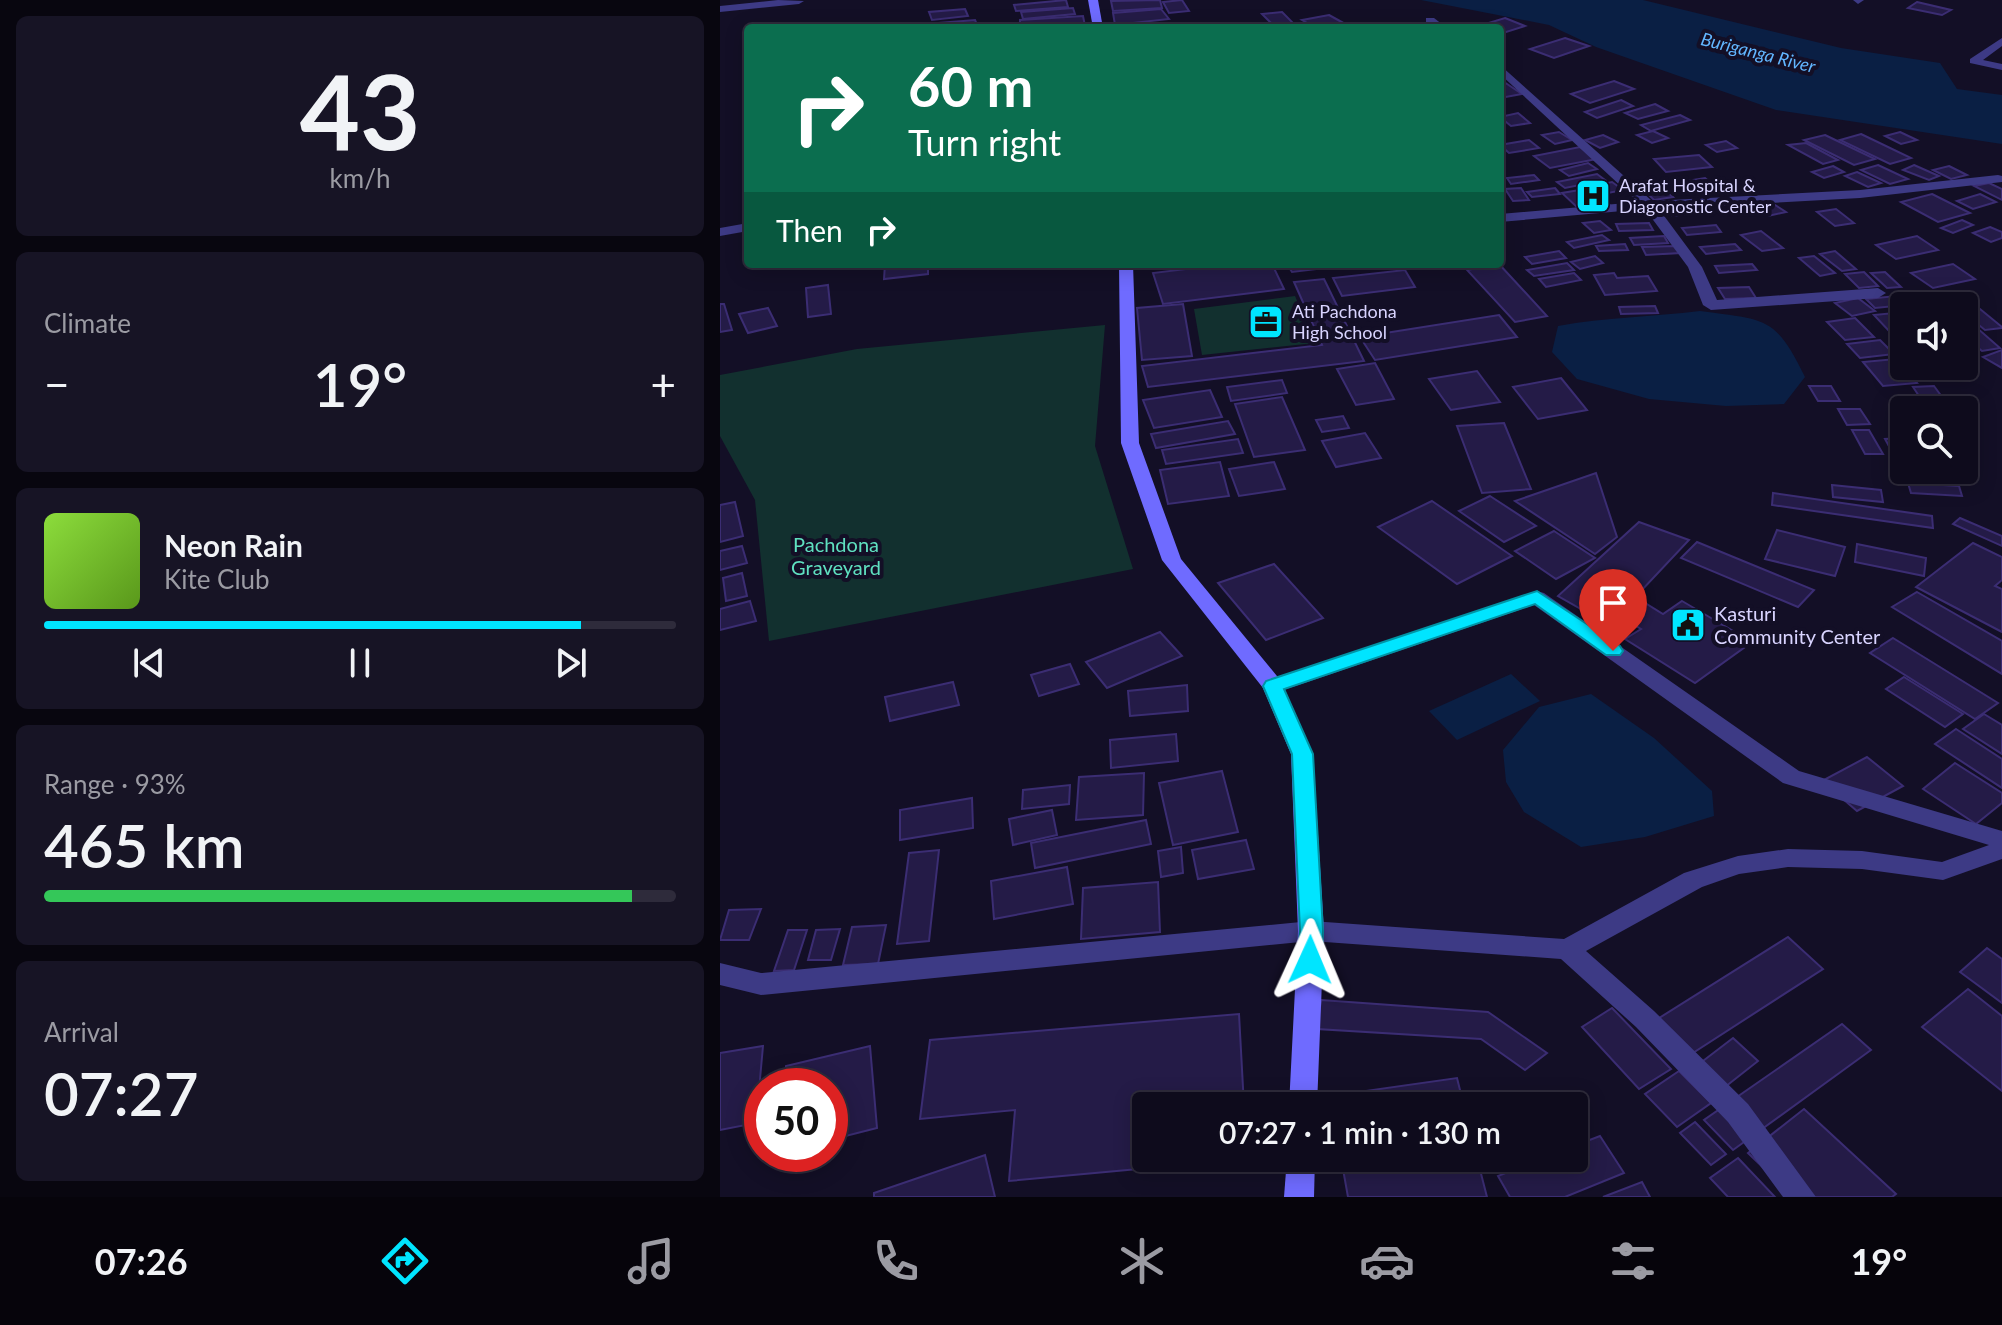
<!DOCTYPE html>
<meta charset="utf-8">
<style>
:root{--surface:#0e0b1c;--page:#171425;--text:#f1f3f6;--muted:#9b9ba3;--line:#2e2b3b;--accent:#00e5ff}
body{margin:0;font-family:Lato,sans-serif;background:var(--page);color:var(--text);height:100vh;display:flex;flex-direction:column;font-size:30px;white-space:nowrap}
*{box-sizing:border-box;margin:0}
p{font-size:26px;color:var(--muted)}
.icon{flex:none;width:44px;height:44px;fill:none;stroke:currentColor;stroke-width:2;stroke-linecap:round;stroke-linejoin:round}
.map{position:relative;flex:1;overflow:hidden}
.drawer{display:flex;flex-direction:column;gap:16px;padding:16px;background:#08060f;width:720px}
.drawer>*{flex:none}
.top-card{position:absolute;left:24px;top:24px;width:760px;height:244px;border-radius:8px;box-shadow:0 4px 20px #0003,0 0 0 2px var(--line);background:#0b6e4f;color:#fff;overflow:hidden}
.fabs{position:absolute;left:1170px;top:292px;display:grid;gap:16px}
.fabs a{display:grid;place-items:center;width:88px;height:88px;border-radius:8px;background:var(--surface);box-shadow:0 4px 20px #0003,0 0 0 2px var(--line);font-size:40px}
.speed{position:absolute;left:24px;top:1068px;display:flex;gap:16px;font-size:40px;font-weight:700;text-align:center}
.speed>*{display:grid;place-content:center;width:104px;height:104px;border-radius:50%;background:var(--surface);box-shadow:0 4px 20px #0003,0 0 0 2px var(--line);line-height:1}
.speed .limit{border:12px solid #d22;background:#fff;color:#111}
.pin{position:absolute;display:grid;place-items:center;width:68px;height:68px;color:#fff;margin:-82px -34px;border-radius:50% 50% 50% 0;rotate:-45deg;box-shadow:0 0 8px #0007}
.pin .icon{rotate:45deg}
.me{position:absolute;width:88px;margin:-44px;rotate:1deg;stroke-linejoin:round;filter:drop-shadow(0 0 6px #0008)}
.turn{display:flex;align-items:center;gap:28px;height:168px;padding:0 32px;font-size:36px}
.turn .icon{width:104px;height:104px;stroke-width:2.5}
.turn b{display:block;font-size:56px;line-height:68px}
.then{display:flex;align-items:center;height:76px;padding:0 32px;background:#0003;gap:16px;font-size:30px}
.big{font-size:60px;font-weight:600;line-height:1.1}
.drawer .tile{flex:1;display:flex;flex-direction:column;justify-content:center;gap:12px;min-width:0;padding:0 28px;border-radius:12px;background:var(--page)}
.drawer .dial{align-items:center;gap:0}
.dial b{font-size:104px;line-height:1}
.song{display:flex;align-items:center;gap:24px}
.cover{width:96px;height:96px;border-radius:12px;background:linear-gradient(135deg,hsl(90 70% 55%),hsl(90 70% 35%))}
.played{height:8px;border-radius:4px;background:linear-gradient(90deg,var(--accent) 85%,var(--line) 85%)}
.keys{display:flex;justify-content:space-around;direction:ltr}
.heat{display:flex;justify-content:space-between;align-items:center;font-size:44px;direction:ltr}
.charge{height:12px;border-radius:6px;background:linear-gradient(90deg,#34c759 93%,var(--line) 0)}
.trip{position:absolute;left:412px;top:1092px;width:456px;height:80px;border-radius:8px;background:var(--surface);box-shadow:0 4px 20px #0003,0 0 0 2px var(--line);font-weight:600;line-height:80px;text-align:center}
.tab-bar{display:flex;height:128px;justify-content:space-around;align-items:center;background:#06040b;color:var(--muted)}
.tab-bar .icon{width:56px;height:56px}
.tab-bar .active{color:var(--accent)}
.tab-bar b{font-size:36px;color:var(--text)}
main{display:flex;flex:1;min-height:0}
.map>svg:first-child{display:block}
</style>
<main>
<section class="drawer">
<div class="tile dial"><b>43</b><p>km/h</p></div>
<div class="tile"><p>Climate</p>
<div class="heat"><a>−</a><b class="big">19°</b><a>+</a></div>
</div>
<div class="tile">
<div class="song"><i class="cover"></i><div><b>Neon Rain</b><p>Kite Club</p></div></div>
<div class="played"></div>
<div class="keys"><svg class="icon" aria-label="previous" viewBox="0 0 24 24"><path d="M18 5L8 12l10 7zM5 5v14"/></svg><svg class="icon" aria-label="pause" viewBox="0 0 24 24"><path d="M8 5v14M16 5v14"/></svg><svg class="icon" aria-label="next" viewBox="0 0 24 24"><path d="M6 5l10 7-10 7zM19 5v14"/></svg></div>
</div>
<div class="tile"><p>Range · 93%</p><b class="big">465 km</b><div class="charge"></div></div>
<div class="tile"><p>Arrival</p><b class="big">07:27</b></div>
</section>
<div class="map">
<svg width="1282" height="1197" viewBox="0 0 1282 1197">
<rect width="100%" height="100%" fill="#130f26"/>
<g fill="#12302f">
<path d="M575 296 595 343 482 355 474 309Z"/>
<path d="M385 325 375 446 413 569 49 641 35 500 0 436V375L137 349Z"/>
</g>
<g fill="#0a1f44">
<path d="M701 0H923L1121 48 1220 63 1237 89 1282 95V144L1056 110 876 47 829 25Z"/>
<path d="M980 311C1045 320 1055 315 1085 377L1064 404 1006 406 929 399 857 379 832 352 838 326C885 317 933 317 980 311Z"/>
<path d="M791 674 820 701 737 740 709 711Z"/>
<path d="M871 694 934 738 992 791 994 816 925 837 861 847 804 812 786 782 783 750 819 707Z"/>
</g>
<g fill="#241b47" stroke="#3b2d73" stroke-width="2">
<path d="M346 0 348 7 296 11 294 5Z"/>
<path d="M440 0 442 8 393 11 391 1Z"/>
<path d="M462 0 469 11 449 13 443 2Z"/>
<path d="M1197 2 1231 10 1222 15 1188 8Z"/>
<path d="M353 8 355 14 303 19 301 12Z"/>
<path d="M245 9 248 16 212 20 209 12Z"/>
<path d="M441 9 449 19 395 25 393 13Z"/>
<path d="M562 12 577 27 556 28 542 14Z"/>
<path d="M609 15 629 26 596 28 582 20Z"/>
<path d="M363 16 365 26 300 28V20Z"/>
<path d="M785 18 805 26 780 34V28H752Z"/>
<path d="M255 20 258 27 220 28 219 23Z"/>
<path d="M845 38 869 46 834 58 810 49Z"/>
<path d="M894 81 914 89 870 103 851 94Z"/>
<path d="M780 82H784L802 94 780 98Z"/>
<path d="M901 100 913 106 877 118 865 112Z"/>
<path d="M935 104 948 111 918 119 905 113Z"/>
<path d="M798 113 810 123 791 126 780 117Z"/>
<path d="M960 115 970 120 931 131 921 125Z"/>
<path d="M933 131 948 138 932 143 917 135Z"/>
<path d="M839 132 852 140 835 144 822 135Z"/>
<path d="M1180 132 1197 140 1181 144 1165 136Z"/>
<path d="M1141 134 1191 158 1170 164 1120 140Z"/>
<path d="M883 135 898 142 880 148 865 140Z"/>
<path d="M1105 135 1155 159 1134 165 1084 140Z"/>
<path d="M809 140 819 148 789 153 780 145Z"/>
<path d="M1006 141 1017 148 997 152 986 145Z"/>
<path d="M1086 143 1118 160 1103 164 1068 145Z"/>
<path d="M860 147 877 159 830 168 814 156Z"/>
<path d="M979 155 992 167 946 172 934 159Z"/>
<path d="M868 163 877 169 849 176 840 170Z"/>
<path d="M1158 165 1188 179 1170 184 1141 170Z"/>
<path d="M1194 165 1219 176 1209 180 1183 170Z"/>
<path d="M1113 166 1124 172 1104 178 1092 172Z"/>
<path d="M1229 166 1247 175 1231 179 1213 170Z"/>
<path d="M1137 172 1161 183 1148 187 1125 176Z"/>
<path d="M877 174 885 180 845 188 837 182Z"/>
<path d="M814 175 819 180 791 184 787 178Z"/>
<path d="M985 178 991 183 960 188 955 183Z"/>
<path d="M892 182 903 190 883 194 872 186Z"/>
<path d="M1269 183 1282 189V200L1254 186Z"/>
<path d="M941 186 953 197 934 200 923 189Z"/>
<path d="M801 188 809 200 793 201 785 189Z"/>
<path d="M835 188 840 194 812 197 807 192Z"/>
<path d="M871 188 890 205 860 210 842 193Z"/>
<path d="M1212 194 1250 213 1218 222 1181 202Z"/>
<path d="M1260 194 1276 202 1253 209 1237 201Z"/>
<path d="M1052 203 1066 212 1048 216 1034 207Z"/>
<path d="M983 206 989 213 952 216 946 209Z"/>
<path d="M1116 209 1134 223 1115 226 1097 212Z"/>
<path d="M1242 220 1253 225 1233 233 1221 228Z"/>
<path d="M880 221 891 230 874 233 863 223Z"/>
<path d="M929 223 933 230 899 231 896 224Z"/>
<path d="M996 225 1001 232 967 235 962 228Z"/>
<path d="M1270 227 1282 232V238L1271 242 1253 233Z"/>
<path d="M1041 231 1063 248 1042 251 1021 235Z"/>
<path d="M882 235 889 240 854 248 847 242Z"/>
<path d="M944 236 948 243 914 245 910 238Z"/>
<path d="M1197 236 1218 250 1176 259 1156 245Z"/>
<path d="M905 244 908 250 879 251 876 246Z"/>
<path d="M1015 244 1021 250 986 254 980 247Z"/>
<path d="M956 246 960 253 926 255 922 247Z"/>
<path d="M839 251 846 258 812 264 805 257Z"/>
<path d="M1115 251 1136 269 1122 271 1100 254Z"/>
<path d="M875 256 883 263 860 269 851 262Z"/>
<path d="M1094 256 1115 273 1100 276 1079 258Z"/>
<path d="M847 263 854 270 814 276 807 270Z"/>
<path d="M165 264H208V274L164 279Z"/>
<path d="M507 264H552L564 289 443 304 433 273Z"/>
<path d="M567 264H594L597 269 572 272Z"/>
<path d="M779 264 827 316 795 322 747 270Z"/>
<path d="M1032 264 1037 270 999 273 995 266Z"/>
<path d="M1233 264 1255 279 1213 288 1191 273Z"/>
<path d="M685 270 695 287 622 296 613 278Z"/>
<path d="M1144 272 1158 286 1139 288 1125 274Z"/>
<path d="M1165 272 1181 287 1167 288 1151 273Z"/>
<path d="M854 273 861 280 826 287 819 279Z"/>
<path d="M894 273 897 278 928 276 937 291 885 295 874 275Z"/>
<path d="M604 279 644 361 428 387 422 366 602 345 574 282Z"/>
<path d="M108 285 111 314 88 317 86 288Z"/>
<path d="M1029 287 1036 298 1005 299 998 288Z"/>
<path d="M1197 294 1206 303 1155 308 1146 299Z"/>
<path d="M1138 298 1155 311 1132 316 1115 303Z"/>
<path d="M0 304H4L12 330 0 332Z"/>
<path d="M463 304 472 356 422 360 417 308Z"/>
<path d="M935 306 938 313 901 314 899 307Z"/>
<path d="M48 308 57 326 28 333 19 314Z"/>
<path d="M1260 309 1282 327V328L1265 330 1244 313Z"/>
<path d="M1184 312V329L1169 331 1154 315Z"/>
<path d="M779 315 797 337 655 360 640 337Z"/>
<path d="M1135 318 1154 337 1125 340 1107 322Z"/>
<path d="M1257 328 1280 348 1262 351 1244 336V330Z"/>
<path d="M1160 340 1174 354 1140 358 1127 344Z"/>
<path d="M1282 350V368L1263 357Z"/>
<path d="M1176 359 1197 383 1163 386 1143 362Z"/>
<path d="M655 363 674 399 636 405 617 369Z"/>
<path d="M757 371 780 402 731 410 709 379Z"/>
<path d="M841 378 867 410 818 419 793 387Z"/>
<path d="M562 380 567 393 511 401 507 387Z"/>
<path d="M1089 386H1111L1120 401H1098Z"/>
<path d="M1214 386 1225 401 1203 402 1193 387Z"/>
<path d="M490 390 502 417 434 428 423 400Z"/>
<path d="M562 397 585 450 534 457 515 404Z"/>
<path d="M1118 409H1140L1150 424 1127 425Z"/>
<path d="M623 416 629 428 602 432 596 420Z"/>
<path d="M508 421 515 434 436 448 431 434Z"/>
<path d="M784 423 811 489 762 493 737 426Z"/>
<path d="M1132 430H1149L1163 454H1145Z"/>
<path d="M645 433 661 458 616 467 602 441Z"/>
<path d="M1184 438V450H1171L1165 439Z"/>
<path d="M518 439 523 453 446 464 442 450Z"/>
<path d="M500 462 509 496 448 504 440 470Z"/>
<path d="M554 462 565 489 519 496 509 469Z"/>
<path d="M876 473 897 537 875 554 795 501Z"/>
<path d="M1188 483 1239 486 1242 496 1191 493Z"/>
<path d="M1112 485 1161 490 1163 502 1113 497Z"/>
<path d="M1053 493 1212 516 1213 528 1052 505Z"/>
<path d="M770 496 816 526 784 542 739 511Z"/>
<path d="M712 501 792 556 737 584 658 527Z"/>
<path d="M15 502 23 536 0 542V505Z"/>
<path d="M1240 518 1282 536V546L1233 524Z"/>
<path d="M919 522 969 540 889 625 838 596Z"/>
<path d="M1057 530 1125 547 1115 576 1045 559Z"/>
<path d="M834 531 875 558 836 579 795 551Z"/>
<path d="M977 542 1094 590 1078 607 961 558Z"/>
<path d="M1253 543 1282 557V580L1275 586 1282 589V632L1196 587Z"/>
<path d="M1137 544 1206 558 1204 576 1135 562Z"/>
<path d="M22 546 27 563 0 570V551Z"/>
<path d="M554 564 603 618 546 640 498 583Z"/>
<path d="M22 573 27 596 6 601 3 578Z"/>
<path d="M1197 592 1282 641V674L1172 607Z"/>
<path d="M30 601 36 621 0 630V609Z"/>
<path d="M962 601 1032 642 975 683 905 639 921 629 903 618 925 603 943 614Z"/>
<path d="M440 632 462 656 387 688 366 662Z"/>
<path d="M1173 638 1278 703 1255 719 1150 653Z"/>
<path d="M350 664 359 684 319 696 311 675Z"/>
<path d="M1184 677 1243 714 1225 727 1166 689Z"/>
<path d="M233 682 239 705 170 721 165 697Z"/>
<path d="M467 685 468 711 410 716 408 691Z"/>
<path d="M1264 714 1282 725V754L1243 729Z"/>
<path d="M1236 729 1282 759V788L1215 744Z"/>
<path d="M456 734 458 761 391 768 390 740Z"/>
<path d="M1147 757 1183 786 1137 811 1102 781Z"/>
<path d="M1235 763 1282 793V803L1256 824 1203 789Z"/>
<path d="M502 771 518 832 453 845 439 783Z"/>
<path d="M424 773 423 815 356 820 359 777Z"/>
<path d="M350 785 349 804 302 809 303 790Z"/>
<path d="M252 798 253 828 180 840V810Z"/>
<path d="M332 810 337 835 293 845 289 819Z"/>
<path d="M426 820 431 844 315 868 311 843Z"/>
<path d="M526 840 534 869 478 879 472 850Z"/>
<path d="M461 847 463 873 441 877 438 851Z"/>
<path d="M219 850 209 941 177 944 189 853Z"/>
<path d="M347 867 353 904 274 919 271 881Z"/>
<path d="M438 882 440 932 361 939 363 888Z"/>
<path d="M41 909 29 940H0L9 910Z"/>
<path d="M166 925 158 964 123 965 132 927Z"/>
<path d="M120 929 111 960H88L96 930Z"/>
<path d="M68 930H87L74 970 54 971Z"/>
<path d="M1068 937 1103 969 962 1060 928 1025Z"/>
<path d="M1267 948 1282 959V1003L1240 972Z"/>
<path d="M1248 989 1282 1016V1091L1202 1027Z"/>
<path d="M601 1000 768 1012 827 1053 805 1070 761 1039 597 1029Z"/>
<path d="M892 1008 951 1069 919 1089 862 1027Z"/>
<path d="M519 1014 524 1106H426V1158L527 1159 289 1181 295 1110 200 1119 210 1040Z"/>
<path d="M1122 1024 1151 1050 1013 1150 984 1120Z"/>
<path d="M1013 1038 1038 1061 1005 1087 979 1064Z"/>
<path d="M43 1046 36 1123 0 1130V1053Z"/>
<path d="M150 1046 157 1128 110 1140V1086H67L66 1066Z"/>
<path d="M959 1071 991 1103 957 1127 925 1094Z"/>
<path d="M737 1078 744 1106H612L610 1096Z"/>
<path d="M1084 1109 1176 1194 1172 1197H1074L1028 1153Z"/>
<path d="M975 1122 1006 1154 991 1165 960 1133Z"/>
<path d="M880 1136 904 1173 845 1197H790L778 1176 824 1158H854V1146Z"/>
<path d="M265 1155 275 1197H154V1193Z"/>
<path d="M621 1158H757L767 1197H628Z"/>
<path d="M1018 1158 1055 1197H1008L990 1178Z"/>
<path d="M922 1182 930 1197H883Z"/>
</g>
<g fill="none" stroke-linecap="round" stroke-linejoin="round">
<g fill="#3d3a85" fill-rule="evenodd">
<path d="M58 0 84 1 79 4 0 12V6Z"/>
<path d="M1133 0H1144L1138 4Z"/>
<path d="M706 18H714L727 28H715L706 22Z"/>
<path d="M1282 38V46L1263 60 1282 64V70L1250 63V59Z"/>
<path d="M780 65 932 201 1140 190 1278 175 1282 176V182L1140 198 939 209 982 267 997 300 1158 288 1166 293 1158 298 991 310 983 305 968 267 925 209 780 222V214L918 202 780 74Z"/>
<path d="M28 223V231L0 236V228Z"/>
<path d="M817 591 824 593 1079 771 1282 831V859L1223 880 1142 869 1068 867 1019 874 982 887 866 951 934 1011 1028 1104 1096 1197H1063L1008 1122 916 1027 841 959 591 941 41 995 0 985V963L41 973 591 921 844 939 964 873 1018 856 1068 849 1142 851 1222 862 1269 845 1063 783 814 605 561 691H545L542 686 545 681Z"/>
</g>
<g fill="#6f6bff" fill-rule="evenodd">
<path d="M368 0H378L383 28H373Z"/>
<path d="M399 264H413L419 443 461 559 561 681 593 754 604 931 597 1106H569L578 931 571 754 543 688 442 560 401 443Z"/>
<path d="M567 1158H595L594 1197H564Z"/>
</g>
</g>
<path fill="#00e5ff" stroke="#0095a6" stroke-width="2" d="M817 591 900 646 903 651 900 655H886L815 604 564 689 593 754 603 931 602 960 598 967 590 970 582 967 578 960 580 931 572 754 543 686 546 681Z"/>
<defs>
<g id="hospital-square" transform="scale(1.8)"><rect x="-9" y="-9" width="18" height="18" rx="4" fill="#00e5ff" stroke="#130f26"/><path d="M-5-5h3v3.5h4V-5h3V5h-3V1.5h-4V5h-3Z" fill="#111"/></g>
<g id="office-square" transform="scale(1.8)"><rect x="-9" y="-9" width="18" height="18" rx="4" fill="#00e5ff" stroke="#130f26"/><path d="M-6-3h4V-5.5h4V-3h4V5H-6ZM-1-4.5V-3h2v-1.5ZM-6 0V1H6V0Z" fill="#111"/></g>
<g id="civic-square" transform="scale(1.8)"><rect x="-9" y="-9" width="18" height="18" rx="4" fill="#00e5ff" stroke="#130f26"/><path d="M-.6-6.5H3V-4.5H.6V-3L4-1V1h2V6H-6V1h2V-1L-.6-3ZM-1.2 2.5V6h2.4V2.5Z" fill="#111"/></g>
</defs>
<g fill-rule="evenodd">
<use href="#hospital-square" x="873" y="196"/>
<use href="#office-square" x="546" y="322"/>
<use href="#civic-square" x="968" y="625"/>
</g>
<g text-anchor="middle" stroke-width="8" stroke-linejoin="round" paint-order="stroke">
<g font-size="18" font-style="italic" fill="#62b6ff" stroke="#130f26">
<text transform="translate(1038 53) rotate(14)" y="6">Buriganga River</text>
</g>
<g font-size="18" fill="#d9d4ff" stroke="#130f26" text-anchor="start">
<text x="899" y="192">Arafat Hospital &amp;<tspan x="899" dy="21">Diagonostic Center</tspan></text>
<text x="572" y="318">Ati Pachdona<tspan x="572" dy="21">High School</tspan></text>
</g>
<g font-size="20" fill="#5fe0c0" stroke="#130f26">
<text x="116" y="552">Pachdona<tspan x="116" dy="23">Graveyard</tspan></text>
</g>
<g font-size="20" fill="#d9d4ff" stroke="#130f26" text-anchor="start">
<text x="994" y="621">Kasturi<tspan x="994" dy="23">Community Center</tspan></text>
</g>
</g>
</svg>
<div class="fabs">
<a><svg class="icon" aria-label="sound" viewBox="0 0 24 24"><path d="M4 9h4l5-4v14l-5-4H4zM17 9q2 3 0 6"/></svg></a>
<a><svg class="icon" aria-label="search" viewBox="0 0 24 24"><circle cx="10" cy="10" r="6"/><path d="M15 15l6 6"/></svg></a>
</div>
<div class="speed"><div class="limit">50</div></div>
<div class="pin" style="left:893px;top:651px;background:#d93025"><svg class="icon" aria-label="arrive" viewBox="0 0 24 24"><path d="M6 21V4h12l-3 4 3 4H6"/></svg></div>
<svg class="me" style="left:590px;top:960px" viewBox="-20 -20 40 40"><path d="M0-17L14 15 0 8-14 15z" fill="#00e5ff" stroke="#fff" stroke-width="4"/></svg>
<div class="trip">07:27 · 1 min · 130 m</div>
<div class="top-card">
<div class="turn"><svg class="icon" aria-label="right" viewBox="0 0 24 24"><path d="M7 20v-9h11M14 6l5 5-5 5"/></svg><div><b>60 m</b>Turn right</div></div>
<div class="then">Then<svg class="icon" aria-label="right" viewBox="0 0 24 24"><path d="M7 20v-9h11M14 6l5 5-5 5"/></svg></div>
</div>
</div>
</main>
<nav class="tab-bar">
<b>07:26</b>
<svg class="icon active" aria-label="directions" viewBox="0 0 24 24"><path d="M12 3l9 9-9 9-9-9zM9 14v-3h6M13 9l2 2-2 2"/></svg>
<svg class="icon" aria-label="music" viewBox="0 0 24 24"><path d="M9 18V5l10-2v13"/><circle cx="6" cy="18" r="3"/><circle cx="16" cy="16" r="3"/></svg>
<svg class="icon" aria-label="phone" viewBox="0 0 24 24"><path d="M5 4h4l2 5-3 2q2 4 5 5l2-3 5 2v4C11 20 4 13 5 4z"/></svg>
<svg class="icon" aria-label="climate" viewBox="0 0 24 24"><path d="M12 3v18M4 7l16 10M4 17L20 7"/></svg>
<svg class="icon" aria-label="car" viewBox="0 0 24 24"><path d="M5 17H2v-5l4-1 3-4h7l3 4 3 1v5h-3M9 17h6M6 11h13"/><circle cx="7" cy="17" r="2"/><circle cx="17" cy="17" r="2"/></svg>
<svg class="icon" aria-label="filters" viewBox="0 0 24 24"><path d="M4 7h16M4 17h16"/><circle cx="9" cy="7" r="2"/><circle cx="15" cy="17" r="2"/></svg>
<b>19°</b>
</nav>
